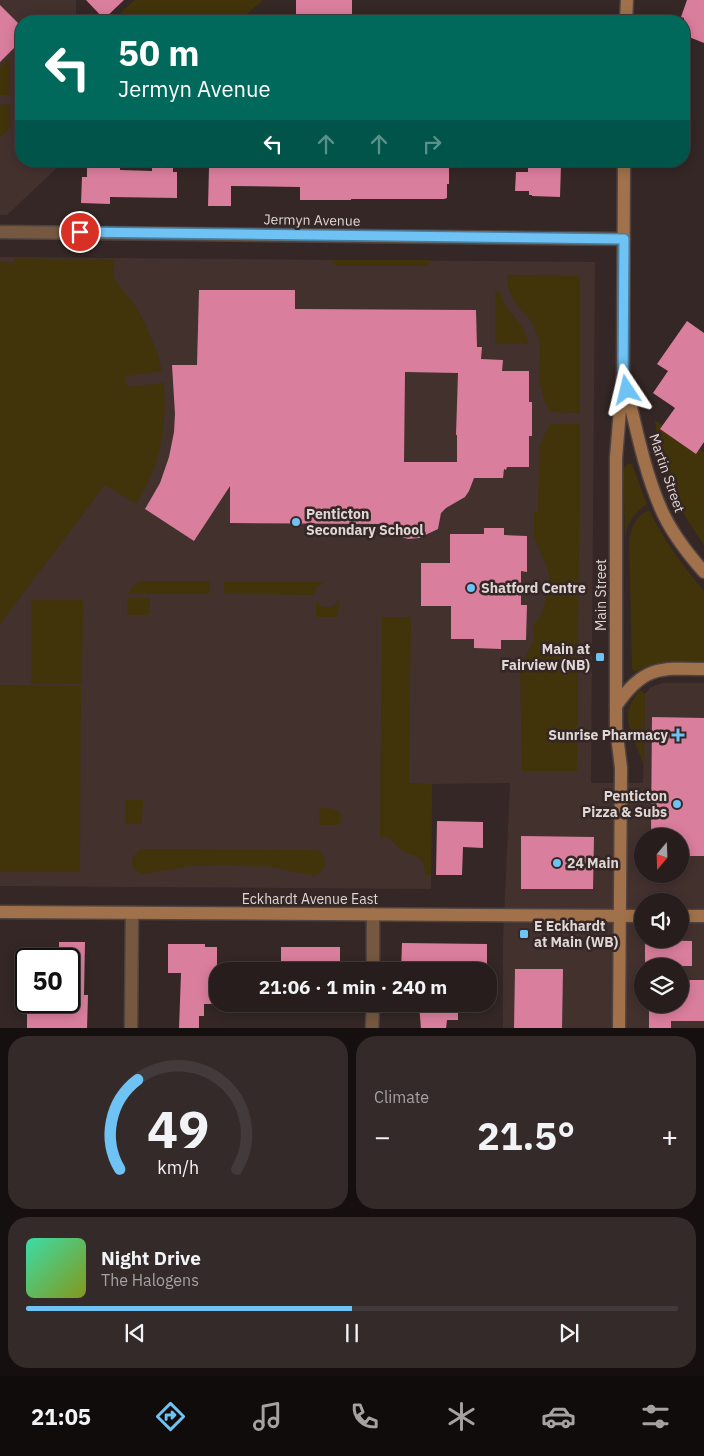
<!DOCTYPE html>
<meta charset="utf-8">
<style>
:root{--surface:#271d1c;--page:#332a29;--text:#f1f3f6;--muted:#a4a2a3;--line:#433b3b;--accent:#6fc2f4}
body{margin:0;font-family:"IBM Plex Sans",sans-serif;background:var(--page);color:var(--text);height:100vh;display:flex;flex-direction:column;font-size:19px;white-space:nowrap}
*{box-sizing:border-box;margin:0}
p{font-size:16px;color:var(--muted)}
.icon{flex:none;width:28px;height:28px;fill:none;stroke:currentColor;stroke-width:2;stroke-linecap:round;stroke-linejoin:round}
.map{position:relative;height:1028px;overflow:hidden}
.sheet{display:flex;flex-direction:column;gap:8px;padding:8px;background:#15100f;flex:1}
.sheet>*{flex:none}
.top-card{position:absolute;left:15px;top:15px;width:675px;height:152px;border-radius:20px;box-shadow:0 2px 12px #0003,0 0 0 1px var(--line);background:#00695c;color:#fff;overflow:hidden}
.needle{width:32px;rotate:199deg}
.controls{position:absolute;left:634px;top:828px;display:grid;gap:10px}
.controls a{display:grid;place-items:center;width:55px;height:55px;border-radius:50%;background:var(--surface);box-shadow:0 2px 12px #0003,0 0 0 1px var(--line);font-size:25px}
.speed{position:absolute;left:15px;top:948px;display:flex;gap:10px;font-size:25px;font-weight:700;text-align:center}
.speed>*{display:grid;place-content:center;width:65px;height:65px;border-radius:50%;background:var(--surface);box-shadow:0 2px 12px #0003,0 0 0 1px var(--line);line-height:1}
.speed .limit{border:2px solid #111;border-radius:8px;background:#fff;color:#111}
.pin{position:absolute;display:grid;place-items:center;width:42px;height:42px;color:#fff;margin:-21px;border:2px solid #fff;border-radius:50%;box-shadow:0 1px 5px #0007}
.me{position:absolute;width:55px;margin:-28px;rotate:350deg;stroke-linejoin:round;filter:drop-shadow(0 0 4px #0008)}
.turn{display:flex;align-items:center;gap:18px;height:105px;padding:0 20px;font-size:22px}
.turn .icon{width:65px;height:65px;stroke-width:2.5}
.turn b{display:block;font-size:35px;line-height:42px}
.lanes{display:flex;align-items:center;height:48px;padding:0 20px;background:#0003;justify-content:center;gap:25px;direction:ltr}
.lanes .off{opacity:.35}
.big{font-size:38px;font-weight:800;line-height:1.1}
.sheet .widget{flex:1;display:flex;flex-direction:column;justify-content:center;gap:8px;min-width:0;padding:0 18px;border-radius:20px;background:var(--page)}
.sheet .dial{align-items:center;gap:0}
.dial svg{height:130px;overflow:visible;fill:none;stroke:var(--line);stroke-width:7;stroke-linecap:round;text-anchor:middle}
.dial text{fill:var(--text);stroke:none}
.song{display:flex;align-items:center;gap:15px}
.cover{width:60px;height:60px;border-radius:8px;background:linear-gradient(135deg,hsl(160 70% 55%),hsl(70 70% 35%))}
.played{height:5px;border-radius:2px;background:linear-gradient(90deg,var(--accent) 50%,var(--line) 50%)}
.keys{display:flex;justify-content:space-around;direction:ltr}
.heat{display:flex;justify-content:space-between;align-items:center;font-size:28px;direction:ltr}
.sheet .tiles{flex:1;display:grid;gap:8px;grid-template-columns:1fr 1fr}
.widget:last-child{grid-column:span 2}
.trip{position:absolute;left:209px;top:962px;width:288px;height:50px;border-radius:20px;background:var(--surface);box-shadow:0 2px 12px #0003,0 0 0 1px var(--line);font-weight:800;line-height:50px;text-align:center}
.menu{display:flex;height:80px;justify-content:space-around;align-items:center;background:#100c0b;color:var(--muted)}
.menu .icon{width:35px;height:35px}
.menu .active{color:var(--accent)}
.menu b{font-size:22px;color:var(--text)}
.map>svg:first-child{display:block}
</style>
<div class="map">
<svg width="704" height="1029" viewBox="0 0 704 1029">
<rect width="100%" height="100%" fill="#342725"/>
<g fill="#43312e" fill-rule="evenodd">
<path d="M0 0H76V21H21V161H64L7 215H0Z"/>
<path d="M0 257 595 262 591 783H643L645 694 651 687 663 683H704V1028H503V939L510 783 432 784 431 889 0 886ZM642 836H680V874H642ZM642 901H680V939H642ZM642 966H680V1004H642Z"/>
</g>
<g fill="#41330a">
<path d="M135 0H263L239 21H111Z"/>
<path d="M10 57V95H0V67Z"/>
<path d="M10 104V128L0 138V105Z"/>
<path d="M14 258 114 260V279L133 303 145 323 158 355 162 371 125 376 127 387 164 383C167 427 161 466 136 504L105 485 0 624V261L15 264Z"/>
<path d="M332 260H429V264L425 266H338L334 264Z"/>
<path d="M507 275 580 276V413L550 412C546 404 542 397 542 387H539L540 343C538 336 535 328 531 321 528 316 524 313 520 309 512 300 507 287 507 275Z"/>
<path d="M495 291H499L506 307 523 328 529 344H495Z"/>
<path d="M655 420 704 452V545C687 521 671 495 663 466 658 451 657 435 655 420Z"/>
<path d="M550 424H580L577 771H522L520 668 534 639 533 627 536 621 539 620 545 603 550 579 546 565 534 537V511H538L539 447Z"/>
<path d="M627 464H632L647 504C634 513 627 522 625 538L623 469Z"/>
<path d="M649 510C664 540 683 566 704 591V661C680 662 657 659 636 672L632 669 629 540C631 527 637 514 649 510Z"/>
<path d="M144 581H210L209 594H128L134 584Z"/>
<path d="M224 582H323L316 588 314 595 224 594Z"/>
<path d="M127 598H150L149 615H127Z"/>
<path d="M339 599 338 617H316V602C324 610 334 609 339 599Z"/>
<path d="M31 600H83L82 684H31Z"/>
<path d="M382 617H411L409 783 432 784 431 875H426C425 867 423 859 414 855 410 854 406 854 403 851 393 845 394 836 380 837Z"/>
<path d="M0 685 81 686 80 872H0Z"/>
<path d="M640 690 645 694 644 767C636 738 615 718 640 690Z"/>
<path d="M125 800H143L142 824H125Z"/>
<path d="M320 808C331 808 347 809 339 825H319Z"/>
<path d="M140 849 314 850 320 851C327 860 327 870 315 876L262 865 261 867 226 865 196 866 195 865 143 874C128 870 130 858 140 849Z"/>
</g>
<g fill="#da7e9d" fill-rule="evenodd">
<path d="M86 0H124L104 19Z"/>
<rect x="296" y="0" width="56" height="21"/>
<path d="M687 0H704V43L684 35V18L681 17Z"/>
<path d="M0 5 21 26V41L0 62Z"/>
<path d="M96 161H120V170L152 171V161H173V172H177V198L110 197V204L81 203 82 177H87V165H96Z"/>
<path d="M221 161H316V165H373V162L447 163V164L449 165V184H447V198L444 199H351V200H300V187L231 186V206H208L209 168H221Z"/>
<path d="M528 164 561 165 560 197 532 196V195H529V191H515L516 172H528Z"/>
<path d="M199 290H295V309L476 310 477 347H482L481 359 503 360 502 371H529V402H532V436H529V467H507L506 470 504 469 503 478H474L469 491 465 497 446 508 441 513 438 529 419 538 408 539 399 536 391 530 387 524 230 523V486L194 541 145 509 160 483 169 457 174 432 175 414 172 365H197ZM405 372 458 373 456 435H457V462H404Z"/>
<path d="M687 321 704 333V442L696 454 660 429 675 408 653 393 668 371 657 364Z"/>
<path d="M484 528H504V535L527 536V572L521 571V605H527L526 640H501V649L474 648V639H451V606H421V563H450V534H484Z"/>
<path d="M652 717 704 718V856H680V836H651Z"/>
<path d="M437 821 483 822V848L463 847 462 875H436Z"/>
<path d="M521 836 594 837 593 889H521Z"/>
<path d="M645 940 692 941V966H645Z"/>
<path d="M59 942H85L84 995H88L87 1029H27V1006H46V1001H69V959H59Z"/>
<path d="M402 943 487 944V971H401Z"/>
<path d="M168 944H205V947H217V973H214L213 1004H204V1016H199V1029H179L181 973H168Z"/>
<rect x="281" y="947" width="59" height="24"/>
<path d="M515 969H563L562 1029H514Z"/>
<path d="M680 980H704V1021H671V1029H649V1004H680Z"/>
<path d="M419 1004H458V1020H447L446 1029H421Z"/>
</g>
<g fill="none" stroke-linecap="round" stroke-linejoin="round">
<g stroke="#4f4341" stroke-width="15">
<g id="street">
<path d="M0 232 624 239"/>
<path d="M373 971V914"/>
<path d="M131 1029 132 913"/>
<path d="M372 1029 373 1004"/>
</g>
</g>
<g stroke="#4f4341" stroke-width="15">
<g id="secondary">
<path d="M626 21 627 0"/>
<path d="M626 386C636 427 644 470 661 509 671 532 688 554 704 572"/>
<path d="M616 706C643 666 660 668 704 669"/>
<path d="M0 912 642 916"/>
<path d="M680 916H704"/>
<path d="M619 1029 621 768 616 727V458L623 374 624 161"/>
</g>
</g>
<use href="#street" stroke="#765840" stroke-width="12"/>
<use href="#secondary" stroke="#a0714a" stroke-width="12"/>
</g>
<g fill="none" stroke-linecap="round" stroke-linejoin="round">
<g stroke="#487e9f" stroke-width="12">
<path id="route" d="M80 232 624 239 623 374 627 390"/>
</g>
<use href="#route" stroke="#6fc2f4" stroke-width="9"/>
</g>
<g fill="#6fc2f4" stroke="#342725" stroke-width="2">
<circle cx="296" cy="522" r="5"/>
<circle cx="471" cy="588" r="5"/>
<rect x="595" y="652" width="10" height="10" rx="2.5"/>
<path d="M675.5 727.5h5v5h5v5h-5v5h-5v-5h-5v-5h5z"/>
<circle cx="677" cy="804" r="5"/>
<circle cx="557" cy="863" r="5"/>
<rect x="519" y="929" width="10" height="10" rx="2.5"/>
</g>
<g text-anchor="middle" stroke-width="5" stroke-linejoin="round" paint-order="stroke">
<g font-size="14" fill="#dfd6d5" stroke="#342725">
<text transform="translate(312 220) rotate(1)" y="5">Jermyn Avenue</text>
<text transform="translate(667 473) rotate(71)" y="5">Martin Street</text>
<text transform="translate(601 595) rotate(-90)" y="5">Main Street</text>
<text x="310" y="904">Eckhardt Avenue East</text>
</g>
<g font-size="14" font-weight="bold" fill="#dfd6d5" stroke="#342725" text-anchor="start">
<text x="306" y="519">Penticton<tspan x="306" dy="16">Secondary School</tspan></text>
<text x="481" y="593">Shatford Centre</text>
<text x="590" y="654" text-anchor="end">Main at<tspan x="590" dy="16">Fairview (NB)</tspan></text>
<text x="668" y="740" text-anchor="end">Sunrise Pharmacy</text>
<text x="667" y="801" text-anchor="end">Penticton<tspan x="667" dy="16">Pizza &amp; Subs</tspan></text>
<text x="567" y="868">24 Main</text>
<text x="534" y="931">E Eckhardt<tspan x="534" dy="16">at Main (WB)</tspan></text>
</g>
</g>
</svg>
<div class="controls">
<a><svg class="needle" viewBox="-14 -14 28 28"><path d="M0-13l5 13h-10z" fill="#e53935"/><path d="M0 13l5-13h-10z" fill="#a4a2a3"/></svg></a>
<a><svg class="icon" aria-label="sound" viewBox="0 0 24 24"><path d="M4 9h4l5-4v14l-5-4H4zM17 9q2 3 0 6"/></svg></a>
<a><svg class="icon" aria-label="layers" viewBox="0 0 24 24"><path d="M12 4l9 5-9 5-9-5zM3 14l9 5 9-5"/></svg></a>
</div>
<div class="speed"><div class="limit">50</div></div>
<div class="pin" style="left:80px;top:232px;background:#d93025"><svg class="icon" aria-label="arrive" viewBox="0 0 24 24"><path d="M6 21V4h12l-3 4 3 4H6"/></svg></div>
<svg class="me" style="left:627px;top:390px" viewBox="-20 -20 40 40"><path d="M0-17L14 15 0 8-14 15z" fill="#6fc2f4" stroke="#fff" stroke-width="4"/></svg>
<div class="trip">21:06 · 1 min · 240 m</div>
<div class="top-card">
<div class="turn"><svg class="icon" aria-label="left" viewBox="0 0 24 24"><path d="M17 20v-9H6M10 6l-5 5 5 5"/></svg><div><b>50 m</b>Jermyn Avenue</div></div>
<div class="lanes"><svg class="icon" aria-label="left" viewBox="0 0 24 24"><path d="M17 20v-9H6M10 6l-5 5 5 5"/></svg><svg class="icon off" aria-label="ahead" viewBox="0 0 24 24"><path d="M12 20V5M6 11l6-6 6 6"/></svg><svg class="icon off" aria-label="ahead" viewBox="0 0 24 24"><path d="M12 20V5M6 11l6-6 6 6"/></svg><svg class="icon off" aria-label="right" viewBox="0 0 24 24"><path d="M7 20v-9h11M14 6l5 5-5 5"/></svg></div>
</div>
</div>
<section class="sheet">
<div class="tiles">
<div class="widget dial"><svg viewBox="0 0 100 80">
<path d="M14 69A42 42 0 1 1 86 69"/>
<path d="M14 69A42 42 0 0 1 25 14" stroke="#6fc2f4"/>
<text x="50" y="56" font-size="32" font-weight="700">49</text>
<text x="50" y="72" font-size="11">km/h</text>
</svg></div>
<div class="widget"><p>Climate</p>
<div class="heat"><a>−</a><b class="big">21.5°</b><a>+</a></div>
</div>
<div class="widget">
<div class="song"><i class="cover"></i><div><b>Night Drive</b><p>The Halogens</p></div></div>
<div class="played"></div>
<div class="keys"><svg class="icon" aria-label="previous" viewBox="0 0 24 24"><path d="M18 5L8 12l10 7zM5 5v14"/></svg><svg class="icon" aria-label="pause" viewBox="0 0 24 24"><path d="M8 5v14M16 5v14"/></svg><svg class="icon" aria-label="next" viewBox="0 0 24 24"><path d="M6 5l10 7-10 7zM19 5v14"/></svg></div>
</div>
</div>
</section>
<nav class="menu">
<b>21:05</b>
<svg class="icon active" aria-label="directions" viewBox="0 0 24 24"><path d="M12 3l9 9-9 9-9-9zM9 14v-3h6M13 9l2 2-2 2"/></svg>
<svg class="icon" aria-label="music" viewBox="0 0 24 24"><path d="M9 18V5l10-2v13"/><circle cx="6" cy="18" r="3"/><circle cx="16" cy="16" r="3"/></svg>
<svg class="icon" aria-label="phone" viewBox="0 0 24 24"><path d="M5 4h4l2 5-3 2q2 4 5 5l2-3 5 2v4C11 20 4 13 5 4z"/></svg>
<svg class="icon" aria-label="climate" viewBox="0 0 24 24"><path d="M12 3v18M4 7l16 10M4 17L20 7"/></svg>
<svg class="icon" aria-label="car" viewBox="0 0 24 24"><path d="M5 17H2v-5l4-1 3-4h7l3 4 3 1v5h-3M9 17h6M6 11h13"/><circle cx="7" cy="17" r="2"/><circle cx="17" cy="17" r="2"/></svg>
<svg class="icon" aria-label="filters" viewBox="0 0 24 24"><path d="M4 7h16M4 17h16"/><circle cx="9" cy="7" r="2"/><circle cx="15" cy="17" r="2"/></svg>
</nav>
